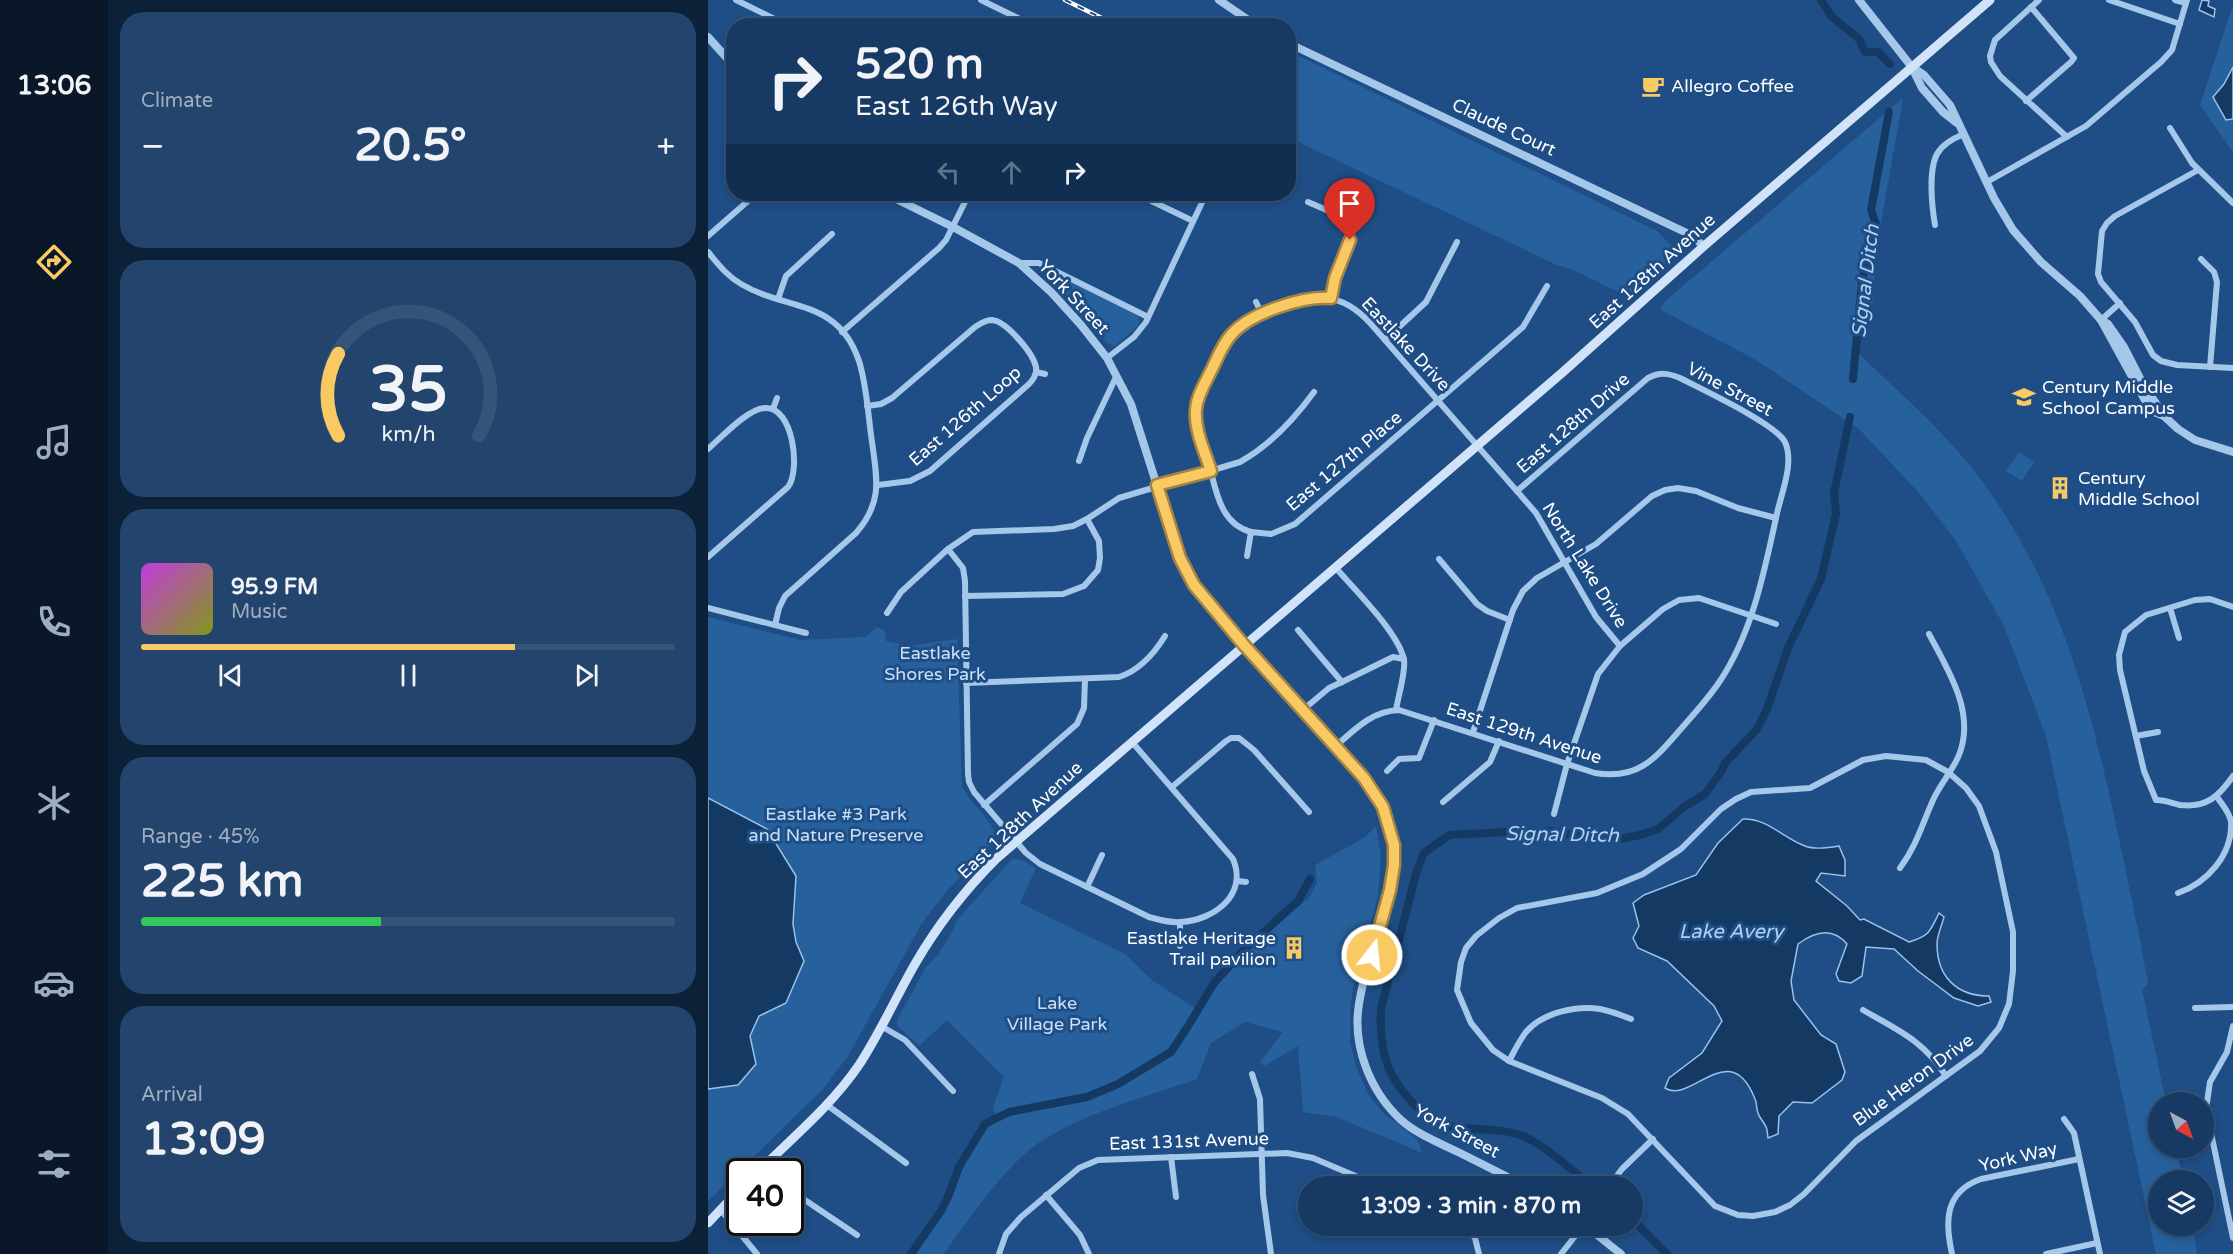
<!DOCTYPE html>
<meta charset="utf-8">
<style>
:root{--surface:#163a64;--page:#23456d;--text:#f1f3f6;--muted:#9eadbf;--line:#355478;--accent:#f9c964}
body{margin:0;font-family:"Varela Round",sans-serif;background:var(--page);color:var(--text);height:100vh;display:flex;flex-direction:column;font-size:22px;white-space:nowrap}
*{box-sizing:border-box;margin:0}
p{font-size:20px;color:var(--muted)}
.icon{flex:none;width:33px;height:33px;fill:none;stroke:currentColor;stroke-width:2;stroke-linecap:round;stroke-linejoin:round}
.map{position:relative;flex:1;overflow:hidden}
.drawer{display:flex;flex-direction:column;gap:12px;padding:12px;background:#0c2037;width:600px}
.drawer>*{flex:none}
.guide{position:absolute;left:18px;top:18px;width:570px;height:183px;border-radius:24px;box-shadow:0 3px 9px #0003,0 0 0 2px var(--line);background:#163a64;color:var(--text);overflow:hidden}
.needle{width:39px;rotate:139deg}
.controls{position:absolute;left:1440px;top:1092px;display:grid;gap:12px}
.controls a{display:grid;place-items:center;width:66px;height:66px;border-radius:50%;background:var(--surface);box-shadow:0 3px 9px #0003,0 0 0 2px var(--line);font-size:30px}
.speed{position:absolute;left:18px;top:1158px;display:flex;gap:12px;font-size:30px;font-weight:700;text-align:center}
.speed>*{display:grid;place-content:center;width:78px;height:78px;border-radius:50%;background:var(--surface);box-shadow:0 3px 9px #0003,0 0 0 2px var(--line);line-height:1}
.speed .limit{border:3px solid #111;border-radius:9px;background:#fff;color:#111}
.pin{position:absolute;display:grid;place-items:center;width:51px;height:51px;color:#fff;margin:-62px -26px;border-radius:50% 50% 50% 0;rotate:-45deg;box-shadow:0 0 6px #0007}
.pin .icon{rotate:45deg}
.me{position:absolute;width:66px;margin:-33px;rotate:16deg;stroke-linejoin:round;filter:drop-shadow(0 0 4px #0008)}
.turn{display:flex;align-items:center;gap:21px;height:126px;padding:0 30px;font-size:27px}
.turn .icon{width:78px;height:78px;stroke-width:2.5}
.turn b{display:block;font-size:42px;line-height:51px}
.lanes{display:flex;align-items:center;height:57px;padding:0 30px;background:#0003;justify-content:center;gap:30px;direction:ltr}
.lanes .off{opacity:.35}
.big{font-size:45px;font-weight:700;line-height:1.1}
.drawer .card{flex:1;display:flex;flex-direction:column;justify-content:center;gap:9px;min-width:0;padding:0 21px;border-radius:24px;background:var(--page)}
.drawer .dial{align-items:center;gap:0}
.dial svg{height:156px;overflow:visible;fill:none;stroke:var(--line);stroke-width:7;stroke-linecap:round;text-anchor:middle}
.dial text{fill:var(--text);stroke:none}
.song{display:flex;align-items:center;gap:18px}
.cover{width:72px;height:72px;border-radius:9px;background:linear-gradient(135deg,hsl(290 70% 55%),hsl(70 70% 35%))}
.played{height:6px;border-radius:3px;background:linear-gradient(90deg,var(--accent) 70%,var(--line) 70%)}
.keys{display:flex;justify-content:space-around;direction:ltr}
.heat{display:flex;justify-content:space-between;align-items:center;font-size:33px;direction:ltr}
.charge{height:9px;border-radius:4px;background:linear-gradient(90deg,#34c759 45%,var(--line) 0)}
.trip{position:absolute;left:590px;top:1176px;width:345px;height:60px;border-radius:30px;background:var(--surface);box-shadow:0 3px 9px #0003,0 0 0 2px var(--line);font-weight:700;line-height:60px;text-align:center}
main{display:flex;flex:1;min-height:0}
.tab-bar{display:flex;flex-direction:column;width:108px;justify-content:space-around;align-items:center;background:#091728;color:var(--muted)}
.tab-bar .icon{width:42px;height:42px}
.tab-bar .selected{color:var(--accent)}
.tab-bar b{font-size:27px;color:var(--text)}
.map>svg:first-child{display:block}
</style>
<main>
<nav class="tab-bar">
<b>13:06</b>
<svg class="icon selected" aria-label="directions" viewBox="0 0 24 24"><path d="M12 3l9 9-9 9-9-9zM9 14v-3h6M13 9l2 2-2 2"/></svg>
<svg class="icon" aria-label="music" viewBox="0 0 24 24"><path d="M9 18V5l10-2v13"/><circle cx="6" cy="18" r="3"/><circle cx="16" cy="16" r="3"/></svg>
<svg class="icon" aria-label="phone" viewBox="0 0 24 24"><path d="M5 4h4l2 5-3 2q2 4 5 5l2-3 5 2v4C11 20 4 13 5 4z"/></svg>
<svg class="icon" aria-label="climate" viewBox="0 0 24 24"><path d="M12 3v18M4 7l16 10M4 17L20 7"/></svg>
<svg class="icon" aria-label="car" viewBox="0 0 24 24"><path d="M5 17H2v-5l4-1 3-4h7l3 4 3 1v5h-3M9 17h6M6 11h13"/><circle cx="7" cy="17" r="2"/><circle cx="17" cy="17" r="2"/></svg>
<svg class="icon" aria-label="filters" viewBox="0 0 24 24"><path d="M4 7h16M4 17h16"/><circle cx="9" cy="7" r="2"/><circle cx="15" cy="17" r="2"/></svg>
</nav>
<section class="drawer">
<div class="card"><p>Climate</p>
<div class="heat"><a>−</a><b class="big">20.5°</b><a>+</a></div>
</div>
<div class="card dial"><svg viewBox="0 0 100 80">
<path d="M14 69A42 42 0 1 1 86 69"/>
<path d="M14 69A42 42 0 0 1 14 27" stroke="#f9c964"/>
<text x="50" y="56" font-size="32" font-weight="700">35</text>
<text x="50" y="72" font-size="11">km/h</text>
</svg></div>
<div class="card">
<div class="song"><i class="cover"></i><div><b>95.9 FM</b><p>Music</p></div></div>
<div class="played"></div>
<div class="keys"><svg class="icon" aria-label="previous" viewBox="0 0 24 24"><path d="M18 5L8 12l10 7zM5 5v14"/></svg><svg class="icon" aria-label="pause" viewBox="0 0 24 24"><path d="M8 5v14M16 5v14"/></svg><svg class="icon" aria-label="next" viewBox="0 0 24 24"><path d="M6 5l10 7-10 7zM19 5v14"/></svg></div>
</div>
<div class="card"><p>Range · 45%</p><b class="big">225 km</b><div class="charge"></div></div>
<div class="card"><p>Arrival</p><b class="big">13:09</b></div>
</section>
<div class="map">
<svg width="1525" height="1254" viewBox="0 0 1525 1254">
<rect width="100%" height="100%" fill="#1e4e85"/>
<g fill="#27619d">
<path d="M1525 5V152L1492 105Z"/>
<path d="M581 51 949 231 963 245 961 260 924 292C910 298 872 268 851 266L584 139 580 137Z"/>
<path d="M1195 98 1167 257 1165 305 1154 315 1151 354C1196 397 1243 437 1279 488 1353 592 1381 702 1408 824 1419 878 1431 931 1440 984L1434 990 1458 1102H1450V1148H1468L1475 1180H1450V1226H1484L1489 1254H1448L1338 736 1296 626 1248 541 1212 494 1151 429 1050 361 953 310 954 304Z"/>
<path d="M335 269 429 315 432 321 430 326 407 346 399 343 376 312 334 272Z"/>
<path d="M1311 452 1326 462 1314 481 1298 471Z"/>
<path d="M0 617 92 640 157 637 169 627 177 631 178 641 201 646 249 639 254 786C262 805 286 819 288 839L238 892 214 923 140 1056 115 1089 0 1201Z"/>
<path d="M668 826 673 855 670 896 645 988 642 1009V1042L649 1069 660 1094 674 1112 709 1139 714 1153 629 1117 595 1112 590 1046 556 1066 552 1062 575 1032 537 1022 503 1043 489 1079C437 1097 363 1116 320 1151 291 1176 258 1222 236 1254H204L240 1205 252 1171 278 1127 301 1114 365 1102 404 1090 464 1056 506 988 539 949 601 898 609 883 607 865 656 838Z"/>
<path d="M304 859 314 860 328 868 312 903 417 954 445 981 487 1008 462 1052 411 1080 381 1092 304 1108 289 1116 285 1107 296 1077 239 1020 211 1046 189 1025 190 1018 218 967 230 955 243 934 249 920Z"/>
</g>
<g fill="#143963" stroke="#99c2ec" stroke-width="1.5">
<path d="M1494 0 1501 1 1500 6 1507 9 1506 17 1491 10Z"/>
<path d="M1525 67V119L1518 120 1505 97 1516 84Z"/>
<path d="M0 798 59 829 88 876 85 924 88 942 96 961 78 1003 51 1016 42 1036 48 1064 30 1085 0 1089Z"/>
<path d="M1035 819C1059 818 1075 838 1097 846 1107 850 1120 848 1131 846L1137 860V876L1113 873 1108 881 1139 906 1152 920 1156 919 1201 942C1221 936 1222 932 1231 913L1236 917C1234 925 1229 935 1229 944 1229 977 1249 996 1281 996L1283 1002 1270 1006 1246 998 1210 971 1186 949 1158 947 1154 976 1143 983 1131 981 1128 974 1139 944C1124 926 1106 932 1090 944L1083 981 1086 1000 1113 1035 1128 1044 1137 1072 1134 1080 1104 1103 1085 1102 1071 1116 1070 1134 1060 1138C1059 1133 1060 1129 1057 1125 1055 1121 1051 1117 1050 1113 1048 1108 1049 1103 1047 1099 1022 1035 983 1105 957 1088L961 1078 994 1053 1014 1021 1006 1006 959 961 930 948 925 938 931 926 925 903 936 895 988 875 1010 843Z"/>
</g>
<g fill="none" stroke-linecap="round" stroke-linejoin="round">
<g stroke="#143963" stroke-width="8">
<path d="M1113 0 1124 17 1151 39 1157 52H1170L1182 64"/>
<path d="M1145 379 1154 281 1168 224 1163 210 1181 112"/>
<path d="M482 1023 506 983 535 951 590 901 602 879"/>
<path d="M878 1181C861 1168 842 1150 823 1140 800 1127 772 1131 747 1127 714 1122 684 1085 676 1054 673 1039 672 1024 673 1009L709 870 716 853 741 835 797 832 828 834 842 831 882 837 911 839 932 835 950 829 976 807 997 794 1013 772 1017 763 1049 729 1059 709 1080 648 1113 579 1128 514 1126 493 1142 417"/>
<path d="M924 1219 959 1254"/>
<path d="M203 1254 233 1211 240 1197 251 1167 277 1124 301 1112 379 1097 410 1084 463 1052 480 1026"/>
</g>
<g stroke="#a5c7ea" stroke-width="6">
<path d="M28 0 81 26"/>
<path d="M273 0 326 26"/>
<path d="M1331 0 1287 40 1282 56 1283 62 1292 76 1359 137"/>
<path d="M1401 0 1472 24"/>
<path d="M1467 0 1478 3"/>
<path d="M1318 101 1363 62 1366 58 1323 7"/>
<path d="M1462 128 1484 163 1525 203"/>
<path d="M1490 170 1407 216 1399 223 1394 231 1390 274 1393 282 1427 322 1445 355 1453 361 1469 365 1525 368"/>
<path d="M1279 182 1378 126 1453 62 1464 50 1479 0"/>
<path d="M429 194 485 221"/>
<path d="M600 202C611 207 625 212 634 219 653 235 634 258 628 275 625 283 624 291 623 298"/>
<path d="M1227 225C1224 207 1220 171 1229 154 1234 145 1246 138 1256 134"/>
<path d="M0 236 48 194"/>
<path d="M0 252C10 264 19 276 33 284 78 311 130 298 151 361 159 386 160 416 164 442 169 479 175 502 148 533L77 596 71 608 67 625"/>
<path d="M1493 259 1506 272 1509 282 1502 367"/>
<path d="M311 263H331L440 317"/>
<path d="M70 299 78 276 124 234"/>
<path d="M548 302 554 314"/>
<path d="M1393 320 1412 303"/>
<path d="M134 332 231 248 238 240 261 194"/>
<path d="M677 340 718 302 749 242"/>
<path d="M399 358 426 337 438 322 498 194"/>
<path d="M328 372 337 374"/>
<path d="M159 406 173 404 184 398 267 327C272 324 277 320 284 320 298 321 325 353 328 367 329 374 326 379 321 384L222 471 202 481 170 485"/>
<path d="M65 409 69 398"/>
<path d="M0 449C13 438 39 409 57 408 85 406 93 470 80 487L0 557"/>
<path d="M371 461 379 438 408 377"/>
<path d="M543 532C517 525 510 501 504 476 499 455 486 433 488 410 489 397 497 384 503 372 509 359 514 344 525 333 537 320 553 315 569 309 609 295 632 290 663 324L828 513 888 617 912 646"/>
<path d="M240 549 255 568 257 581 260 774 261 782 266 792 318 853 332 864 441 917C452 920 461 923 473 922 506 920 540 895 525 859L424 742"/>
<path d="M539 556 543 532 563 534 587 524 815 327 839 286"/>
<path d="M731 559 769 604 779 611 802 620"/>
<path d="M627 567C646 589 691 633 696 660 698 671 690 697 688 710"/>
<path d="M257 596 355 594 376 586 390 570 392 558 391 541 379 519"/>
<path d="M1525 607 1502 599 1487 600 1438 615 1417 632 1411 655 1412 670 1436 771 1448 800C1457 800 1464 803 1472 805 1499 808 1511 796 1525 776"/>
<path d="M0 608 98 633"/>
<path d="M1462 608 1471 638"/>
<path d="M179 613 193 592 240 549 265 532 346 529 365 526 379 519 411 498 532 462C561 446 587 418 606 392"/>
<path d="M590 630 634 682"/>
<path d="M258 683 411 677C432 670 446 654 457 636"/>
<path d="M596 709 621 688 634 682 685 657 696 659"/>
<path d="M765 732 805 610 815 591 829 578 888 544 944 496 957 490 970 488 988 491 1030 508 1068 518"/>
<path d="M1428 736 1450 732"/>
<path d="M628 746C647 729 664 711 691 710L887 773C929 780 946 760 971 731 985 715 1000 699 1012 681 1044 633 1056 573 1068 518 1072 496 1087 464 1077 442 1068 424 993 389 972 378 960 373 952 372 940 378L809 491"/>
<path d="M1178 756 1218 760 1240 772 1258 788 1271 806 1288 852 1305 932V971L1301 1004 1291 1028 1272 1051 1148 1141 1096 1194 1082 1205 1067 1212 1045 1216 1030 1215 1007 1206 920 1114 894 1098 801 1061 785 1050 763 1023 749 990 753 962 758 948 768 936 791 918 809 908 889 893 935 874 973 849 1013 809 1028 799 1043 792 1102 788 1155 760Z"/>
<path d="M679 771 691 759 711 758 726 720"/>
<path d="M464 787 518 741 523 738H531L546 750 601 812"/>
<path d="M735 802 782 762 791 741"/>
<path d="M276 805 369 724 376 708 377 679"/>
<path d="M846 814 859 764 890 674 912 646 955 609 971 600 991 598 1068 624"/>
<path d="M1192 868C1209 845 1214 824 1226 798 1233 783 1245 770 1251 755 1268 713 1240 670 1221 634"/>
<path d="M529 881 538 882"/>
<path d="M379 887 394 855"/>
<path d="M1470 893C1498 883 1525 856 1523 821 1521 812 1514 804 1509 797"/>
<path d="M472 922V946"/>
<path d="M1487 1008 1525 1007"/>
<path d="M1155 1010C1190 1030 1216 1041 1238 1076"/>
<path d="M173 1026 197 1040 245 1091"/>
<path d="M1525 1026 1519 1052 1502 1082 1498 1109 1525 1238"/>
<path d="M801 1061C806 1052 811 1041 818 1032 834 1013 868 1005 892 1009 903 1011 913 1015 923 1019"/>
<path d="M544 1074 552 1099 555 1195 563 1254"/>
<path d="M119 1105 198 1163"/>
<path d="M1356 1119 1366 1133 1392 1254"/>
<path d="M463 1157 468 1197"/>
<path d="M901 1186 914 1169 945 1139"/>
<path d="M82 1190 149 1235"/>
<path d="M338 1195 372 1235 381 1254"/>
<path d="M12 1209 49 1254"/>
<path d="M759 1226 767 1238 771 1254"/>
<path d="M291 1254 298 1234 313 1217 371 1168 390 1160 579 1153 605 1158 671 1186"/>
<path d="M853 1254 875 1226"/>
<path d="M1244 1254C1237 1222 1236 1192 1273 1179L1371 1159"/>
<path d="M1338 1254 1389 1243"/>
</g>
<g stroke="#a5c7ea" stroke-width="8">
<path d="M511 0 549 26"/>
<path d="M1151 0 1203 66 1214 88 1235 112 1249 123"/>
<path d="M0 37 26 66"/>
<path d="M580 43 962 225 981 234 996 246"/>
<path d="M1203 66 1216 75 1242 105 1286 198 1305 230 1333 262 1372 296 1393 320 1400 324 1416 347 1434 382 1456 416 1470 429 1487 440 1525 452"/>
<path d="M178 194 245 227 311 263 344 293 373 325 399 358 423 404 472 558 486 585 536 645 656 778C672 800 685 824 686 853 687 876 680 898 674 920 666 947 655 976 651 1004 644 1046 662 1091 693 1120 710 1135 732 1143 752 1153 774 1164 796 1175 817 1186"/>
<path d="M1393 320 1438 402 1446 412 1456 416"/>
<path d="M878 1226 913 1254"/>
</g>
<g stroke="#d1e3f8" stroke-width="9">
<path d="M50 1172C85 1137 123 1106 151 1065 172 1033 188 997 207 964 229 926 256 891 288 859L855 372 996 246 1282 0"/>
<path d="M0 1223 32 1189"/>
</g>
<g stroke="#fff" stroke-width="4.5">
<path id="rail" d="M357 0 410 26"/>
</g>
<use href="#rail" stroke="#1e4e85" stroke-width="2" stroke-dasharray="7" stroke-linecap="butt"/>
</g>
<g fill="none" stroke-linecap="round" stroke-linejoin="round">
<g stroke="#a28341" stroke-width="15">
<path id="route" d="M642 240 627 278 623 298C594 296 542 313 523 335 514 345 509 359 503 371 497 383 489 396 488 409 486 430 497 452 503 471L449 485 472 558 486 585 536 645 656 778 675 807 686 845V865L682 890 664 955"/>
</g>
<use href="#route" stroke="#f9c964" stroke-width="10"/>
</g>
<defs>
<g id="cafe-bare" transform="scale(1.8)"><path d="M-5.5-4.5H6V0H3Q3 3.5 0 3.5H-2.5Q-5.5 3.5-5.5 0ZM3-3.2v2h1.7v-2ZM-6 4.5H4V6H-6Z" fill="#f9c964" stroke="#1e4e85" stroke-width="2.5" paint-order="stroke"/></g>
<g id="school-bare" transform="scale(1.8)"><path d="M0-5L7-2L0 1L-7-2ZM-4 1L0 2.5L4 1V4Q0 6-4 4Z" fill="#f9c964" stroke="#1e4e85" stroke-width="2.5" paint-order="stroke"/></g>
<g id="building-bare" transform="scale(1.8)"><path d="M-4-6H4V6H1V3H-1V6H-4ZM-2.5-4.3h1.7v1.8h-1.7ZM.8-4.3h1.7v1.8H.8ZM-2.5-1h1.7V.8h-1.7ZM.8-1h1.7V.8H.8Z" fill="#f9c964" stroke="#1e4e85" stroke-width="2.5" paint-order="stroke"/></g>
</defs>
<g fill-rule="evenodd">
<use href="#cafe-bare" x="945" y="86"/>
<use href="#school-bare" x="1316" y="397"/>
<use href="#building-bare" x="1352" y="488"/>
<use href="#building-bare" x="586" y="948"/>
</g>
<g text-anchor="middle" stroke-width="6" stroke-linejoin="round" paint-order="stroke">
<g font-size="18" fill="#fff" stroke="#1e4e85" text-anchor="start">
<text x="963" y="92">Allegro Coffee</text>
<text x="1334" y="393">Century Middle<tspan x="1334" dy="21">School Campus</tspan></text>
<text x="1370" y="484">Century<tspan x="1370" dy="21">Middle School</tspan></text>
<text x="568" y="944" text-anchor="end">Eastlake Heritage<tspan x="568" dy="21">Trail pavilion</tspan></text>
</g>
<g font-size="18" fill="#fff" stroke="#1e4e85">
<text transform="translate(796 127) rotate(25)" y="6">Claude Court</text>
<text transform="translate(944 271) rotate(-42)" y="6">East 128th Avenue</text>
<text transform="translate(366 297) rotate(47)" y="6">York Street</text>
<text transform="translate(698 344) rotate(47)" y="6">Eastlake Drive</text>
<text transform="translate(1022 389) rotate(28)" y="6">Vine Street</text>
<text transform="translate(257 416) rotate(-41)" y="6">East 126th Loop</text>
<text transform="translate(865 423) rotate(-41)" y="6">East 128th Drive</text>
<text transform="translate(636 461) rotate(-40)" y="6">East 127th Place</text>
<text transform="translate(877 565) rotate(58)" y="6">North Lake Drive</text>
<text transform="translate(816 733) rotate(18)" y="6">East 129th Avenue</text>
<text transform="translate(312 820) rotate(-43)" y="6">East 128th Avenue</text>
<text transform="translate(1205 1080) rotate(-36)" y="6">Blue Heron Drive</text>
<text transform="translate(749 1131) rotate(28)" y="6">York Street</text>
<text transform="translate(481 1141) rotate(-2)" y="6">East 131st Avenue</text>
<text transform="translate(1310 1157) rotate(-13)" y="6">York Way</text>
</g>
<g font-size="18" fill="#cae0f8" stroke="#1e4e85">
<text x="227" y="659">Eastlake<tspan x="227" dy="21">Shores Park</tspan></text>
<text x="128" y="820">Eastlake #3 Park<tspan x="128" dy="21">and Nature Preserve</tspan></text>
<text x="349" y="1009">Lake<tspan x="349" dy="21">Village Park</tspan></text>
</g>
<g font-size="20" font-style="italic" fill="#b1d1f2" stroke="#1e4e85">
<text transform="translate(1157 281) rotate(-83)" y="7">Signal Ditch</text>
<text transform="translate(854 834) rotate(1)" y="7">Signal Ditch</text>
<text x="1023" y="938">Lake Avery</text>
</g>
</g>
</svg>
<div class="controls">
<a><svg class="needle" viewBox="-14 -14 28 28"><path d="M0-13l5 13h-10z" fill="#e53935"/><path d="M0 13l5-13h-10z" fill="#9eadbf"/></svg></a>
<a><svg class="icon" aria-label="layers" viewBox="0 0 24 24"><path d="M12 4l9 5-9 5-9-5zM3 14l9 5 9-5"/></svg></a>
</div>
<div class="speed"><div class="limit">40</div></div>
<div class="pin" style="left:642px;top:240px;background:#d93025"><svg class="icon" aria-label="arrive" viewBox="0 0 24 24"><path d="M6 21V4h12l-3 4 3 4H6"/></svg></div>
<svg class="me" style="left:664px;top:955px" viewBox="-20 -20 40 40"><circle r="17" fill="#f9c964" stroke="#fff" stroke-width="3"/><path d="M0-11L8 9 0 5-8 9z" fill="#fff"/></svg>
<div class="trip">13:09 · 3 min · 870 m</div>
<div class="guide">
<div class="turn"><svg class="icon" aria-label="right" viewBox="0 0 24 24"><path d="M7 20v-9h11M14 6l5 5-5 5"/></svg><div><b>520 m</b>East 126th Way</div></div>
<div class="lanes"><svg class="icon off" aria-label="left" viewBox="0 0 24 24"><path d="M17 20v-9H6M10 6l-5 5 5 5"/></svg><svg class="icon off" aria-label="ahead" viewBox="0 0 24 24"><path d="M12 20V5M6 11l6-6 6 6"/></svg><svg class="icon" aria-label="right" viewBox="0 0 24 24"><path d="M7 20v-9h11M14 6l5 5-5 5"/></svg></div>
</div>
</div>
</main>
